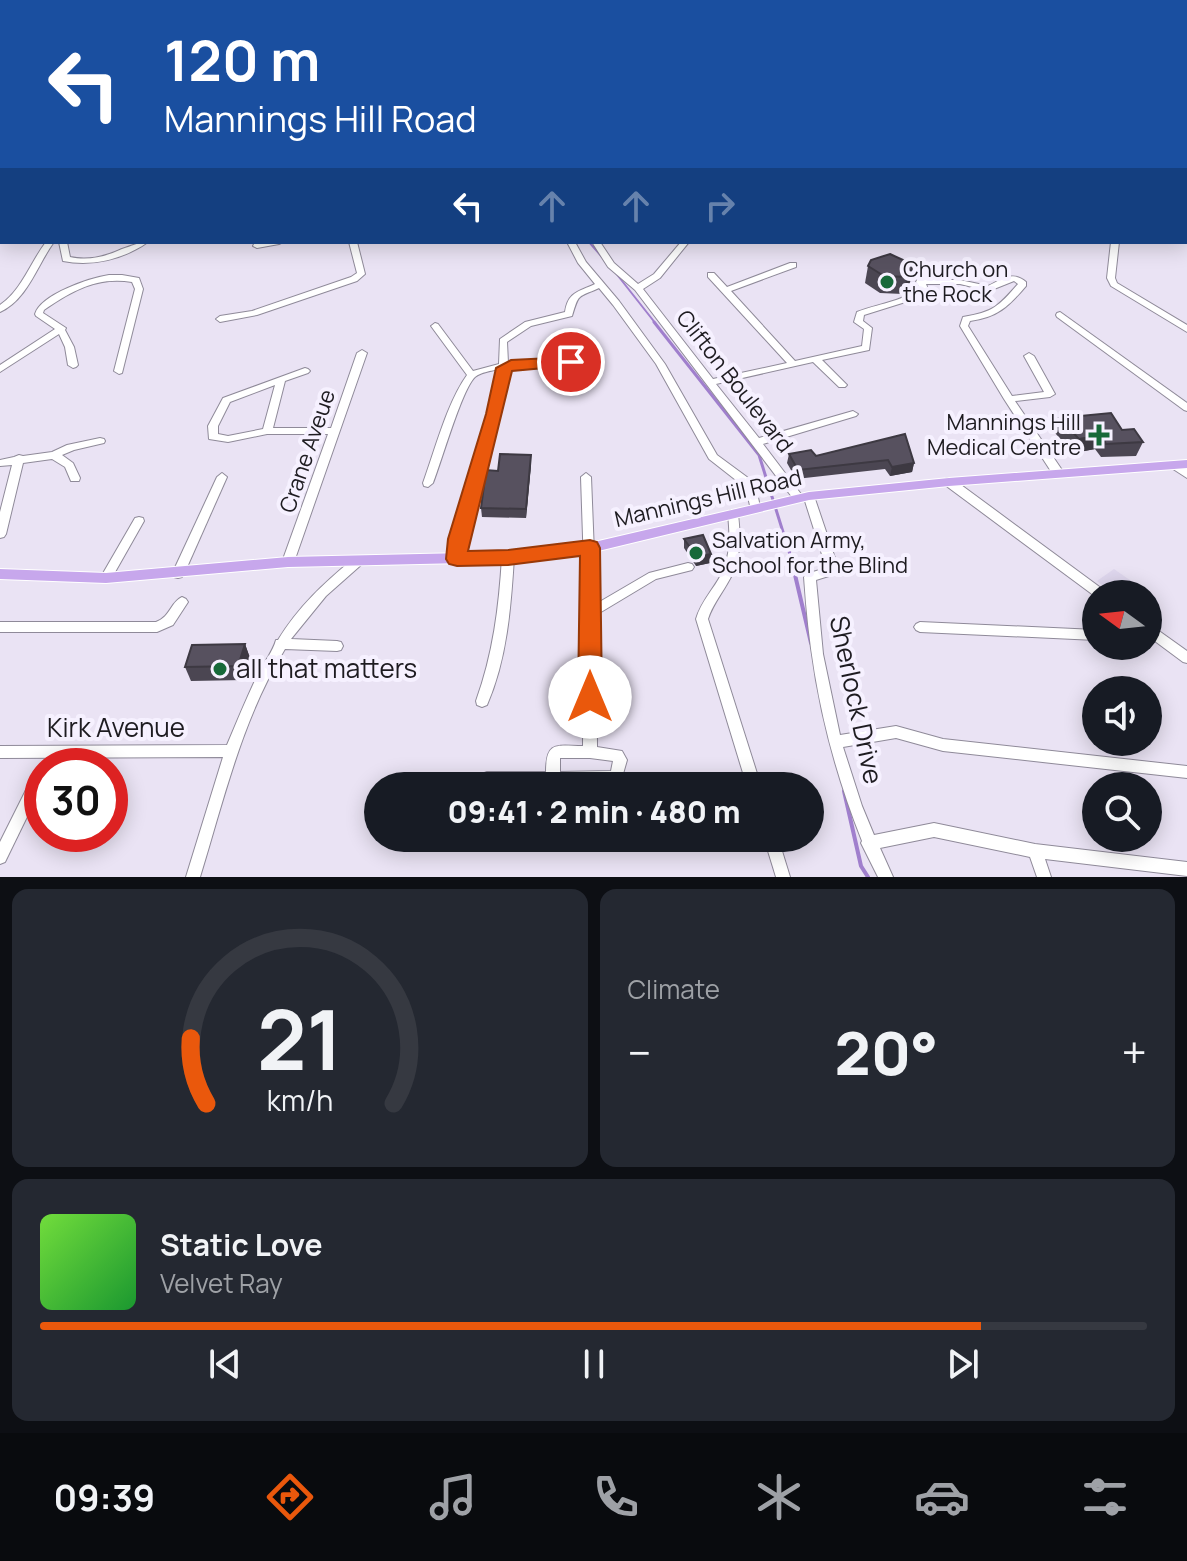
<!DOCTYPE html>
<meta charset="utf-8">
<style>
:root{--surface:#171b24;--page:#242831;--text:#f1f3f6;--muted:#9ea1a6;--line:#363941;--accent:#ea580c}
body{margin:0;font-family:Manrope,sans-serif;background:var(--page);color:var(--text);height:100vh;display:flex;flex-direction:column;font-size:30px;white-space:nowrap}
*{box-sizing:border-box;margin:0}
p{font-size:26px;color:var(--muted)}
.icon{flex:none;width:44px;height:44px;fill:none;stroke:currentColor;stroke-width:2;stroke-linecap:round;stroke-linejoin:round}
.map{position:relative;height:877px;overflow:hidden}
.side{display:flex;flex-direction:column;gap:12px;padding:12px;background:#0d0f14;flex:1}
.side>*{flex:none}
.top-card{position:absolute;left:0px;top:0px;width:1188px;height:244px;box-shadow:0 4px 20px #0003;background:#1a4fa0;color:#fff;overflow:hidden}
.needle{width:52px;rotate:285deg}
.fabs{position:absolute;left:1082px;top:580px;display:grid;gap:16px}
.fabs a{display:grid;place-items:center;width:80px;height:80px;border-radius:50%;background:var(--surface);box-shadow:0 4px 20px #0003;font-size:40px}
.speed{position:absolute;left:24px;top:748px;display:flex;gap:16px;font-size:40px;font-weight:700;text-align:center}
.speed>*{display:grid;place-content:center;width:104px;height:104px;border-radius:50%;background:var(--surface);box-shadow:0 4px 20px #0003;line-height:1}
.speed .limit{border:12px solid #d22;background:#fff;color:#111}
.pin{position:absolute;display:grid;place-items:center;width:68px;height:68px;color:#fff;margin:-34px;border:4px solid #fff;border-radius:50%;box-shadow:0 2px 8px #0007}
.me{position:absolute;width:88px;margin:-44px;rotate:0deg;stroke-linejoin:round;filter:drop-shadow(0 0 6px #0008)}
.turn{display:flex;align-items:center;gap:28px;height:168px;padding:0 32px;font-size:36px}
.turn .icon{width:104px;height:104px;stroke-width:2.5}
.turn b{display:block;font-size:56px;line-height:68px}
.lanes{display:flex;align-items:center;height:76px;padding:0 32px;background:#0003;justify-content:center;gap:40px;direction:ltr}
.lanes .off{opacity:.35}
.big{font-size:60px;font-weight:800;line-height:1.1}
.side .widget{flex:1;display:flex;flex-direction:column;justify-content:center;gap:12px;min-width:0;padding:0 28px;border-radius:16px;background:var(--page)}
.side .dial{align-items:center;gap:0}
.dial svg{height:208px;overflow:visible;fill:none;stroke:var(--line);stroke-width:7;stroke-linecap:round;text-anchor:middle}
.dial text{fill:var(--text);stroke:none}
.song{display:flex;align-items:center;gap:24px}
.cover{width:96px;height:96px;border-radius:12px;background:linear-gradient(135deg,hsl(100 70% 55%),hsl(130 70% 35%))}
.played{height:8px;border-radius:4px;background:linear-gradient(90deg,var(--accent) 85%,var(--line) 85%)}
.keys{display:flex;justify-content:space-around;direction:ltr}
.heat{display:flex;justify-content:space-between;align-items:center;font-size:44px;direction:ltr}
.side .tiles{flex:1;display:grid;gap:12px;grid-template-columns:1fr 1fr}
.widget:last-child{grid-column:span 2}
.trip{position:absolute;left:364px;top:772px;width:460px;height:80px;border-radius:40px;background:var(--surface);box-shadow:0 4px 20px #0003;font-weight:800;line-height:80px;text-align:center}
.tabs{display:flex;height:128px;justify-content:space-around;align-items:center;background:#090b0e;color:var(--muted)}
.tabs .icon{width:56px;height:56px}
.tabs .active{color:var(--accent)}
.tabs b{font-size:36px;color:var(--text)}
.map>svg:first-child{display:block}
</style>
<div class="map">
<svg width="1187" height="877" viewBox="0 0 1187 877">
<rect width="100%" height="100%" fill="#eae3f4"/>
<path fill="#dfd7ee" d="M1114 569 1157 599 1148 606V594H1114L1097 581Z"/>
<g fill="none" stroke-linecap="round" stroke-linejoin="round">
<g stroke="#a07fcd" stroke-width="2">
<path d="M1017 0 1023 2"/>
<path d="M589 242 602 257"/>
<path d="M615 272 656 324"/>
</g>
<path stroke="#a07fcd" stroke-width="3" d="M654 322 759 455 793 564"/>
<g stroke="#a07fcd" stroke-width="4">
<path d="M792 562 811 643"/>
<path d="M844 791 861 866 868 877"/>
</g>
<g stroke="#8f8a99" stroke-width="2">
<g id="minor">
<path d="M229 0H238L234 2H225Z"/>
<path d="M401 0H407L409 2H403Z"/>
<path d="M425 0H432L429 2H422Z"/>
<path d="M587 0H593L596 2H590Z"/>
<path d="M785 0H793L797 2H789Z"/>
<path d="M920 0H927L924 2H917Z"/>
<path d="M1001 0H1007L1009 2H1003Z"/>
<path d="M1050 0H1057L1061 2H1054Z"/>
<path d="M1098 0H1104L1101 2H1095Z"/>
<rect x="1153" y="0" width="6" height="2"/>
<path d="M1186 18 1187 19V23L1186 22Z"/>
<path d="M2 23V29L0 30V24Z"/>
<rect x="1186" y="35" width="1" height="4"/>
<path d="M0 38 2 39V44L0 43Z"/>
<path d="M2 82V86L0 87V83Z"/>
<rect x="1186" y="93" width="1" height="4"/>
<path d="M46 242H54C37 265 28 299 0 312V305C22 290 30 263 46 242Z"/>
<path d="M59 242H67L70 257C88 261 105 257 122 249 132 246 138 242 148 242 124 259 92 267 63 261Z"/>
<path d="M255 242H283L279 244 257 248 253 246Z"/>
<path d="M349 242H357L365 274 357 281 257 315 220 322 216 319 220 316 252 311 351 277 357 273Z"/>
<path d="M567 242H575L586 262 619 301 665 364 717 455 755 483 760 507 759 510H751L746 488 709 459 656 364 613 305 599 288C577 298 579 293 572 316L531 326 507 342 508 363 571 359 576 362 571 365 508 368 509 379 464 539 463 559 461 562H453L451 559 452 539 499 379V369C491 371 481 372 475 377 462 389 441 463 433 483L428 487 424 486 423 483C435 450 447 403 467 375L431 326 435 323 438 324 473 371 499 364 500 339 525 322 565 312C568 292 578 292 595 284L578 263Z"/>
<path d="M592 242H600L614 263 638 284 654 274 681 242H689L660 278 643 289 713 379 787 363 708 277V273H714L727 287 790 263H796V267L731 291 795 361 862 346 864 329 854 322 857 312C877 304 901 302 920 288L916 282 917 280H960L988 286C1001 280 1013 270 1026 282V286C1008 307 998 317 970 321L968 326 1012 396 1044 392 1024 356 1029 353 1034 356 1055 394 1050 397 1015 401 1062 470 1063 473 1062 476H1054L1004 399 960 326 963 317C993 312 998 307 1018 284L1014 281 989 291 960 284H926L928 289 927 291 915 299 864 315 863 321 872 328 869 350 822 360 847 385 845 387H839L813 362 716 384 759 438 853 411 858 414 856 416 763 444 804 498 805 493H813L837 564 832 575 816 580 823 654 840 735 896 726 943 739 1187 766V778L943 751 896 738 843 747 862 806 874 835 934 823 1035 844 1187 862V876L1045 859 1051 877H1037L1030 857 934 837 880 848 893 877H878L861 843 862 841C827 753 810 672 804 577L806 574 823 569 825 564 804 498 803 501H795L635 290 608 267Z"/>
<path d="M1111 242H1119L1115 278 1117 283 1187 325V332L1111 286 1107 278Z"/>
<path d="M109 275H122L139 278 143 289 122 373 119 374 114 371 135 289 132 282C98 276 71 291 44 310L43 313 66 328 65 330 74 347 78 365 76 367 73 368 68 365 65 347 59 334 0 372V365L55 329 36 316 35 314C41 294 90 278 109 275Z"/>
<path d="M1060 312 1187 403V411L1184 410 1057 317 1056 315 1057 313Z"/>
<path d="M362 350 367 353 294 562 292 565H284L282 562 328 434H267L228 442 209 439 208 426 223 398 305 368 308 369 310 371 308 373 285 381 273 428H331L357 353ZM275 385 263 429 228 436 218 434V426L230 402Z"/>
<path d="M100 438 104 439 105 441 104 443 74 450 62 455 73 463 80 478 79 481H71L65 467 52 459 23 463 6 534 4 537 0 538V512L12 465 0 466V460L14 457 19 455 23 456 52 452 67 445Z"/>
<path d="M1174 462 1187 469V478L1170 467 1169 465 1170 463Z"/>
<path d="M222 473 227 477 184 574 182 577 178 578 174 577 172 574 217 477Z"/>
<path d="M586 473 591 477 596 604 649 573 688 563 692 564 694 567 692 570 656 579 596 615 597 747 622 751 627 760 621 781 616 783 487 784 482 782 480 778 482 774 487 772H546C546 740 557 746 583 746L584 567 581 477ZM560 758H590L613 761 611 771 560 772Z"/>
<path d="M949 478 953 479 1105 591 1107 594H1096V597L945 485 944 482 945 479Z"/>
<path d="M733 510 737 511 738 514C741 540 741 562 727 584 720 596 712 606 708 619L761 786H747L696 619C701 601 714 589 722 573 731 554 730 534 728 514L729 511Z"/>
<path d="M139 517 143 518 144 521 110 581 106 582 102 581 100 578 102 575 135 518Z"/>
<path d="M508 553 512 554 514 557C511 607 507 659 487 705L482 707 477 705 476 701C493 654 499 607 502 557L504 554Z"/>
<path d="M357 558 361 559 363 562 361 565 326 596 291 639 337 641 341 642 343 646 341 650 337 651 285 649C242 719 224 799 200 877H186L223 757 0 758V746L227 745C237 721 247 697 258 674 264 663 273 651 276 640H278C299 606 323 584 353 559Z"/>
<path d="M182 597 186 599 188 602 173 625 157 632H0V622H156C171 616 170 603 182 597Z"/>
<path d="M920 622 1096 630V640L920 632 916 630 914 627 916 624Z"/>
<path d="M1148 624 1152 626 1187 651V663L1183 662 1148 636Z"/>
<path d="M42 766V786L5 862 0 864V842L37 768Z"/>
<path d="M764 838H778L790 877H776Z"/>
</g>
</g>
<g stroke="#fff" stroke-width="2">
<g id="major">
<path d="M221 0 230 2H218Z"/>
<rect x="0" y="2" width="2" height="4"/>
<rect x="1186" y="163" width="1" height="4"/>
<path d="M1187 460V468L949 486 809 500 590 553 508 562 288 567 106 583 0 579V569L106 573 288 557 508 552 590 543 809 492 949 478Z"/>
</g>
</g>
<use href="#minor" fill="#fff" fill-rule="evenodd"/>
<use href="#major" fill="#c7a7ec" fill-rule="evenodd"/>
</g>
<g fill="#4b4652">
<path d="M141 0H200L201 2H142Z"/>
<path d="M914 265 910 282 903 294 880 293 865 283 868 266Z"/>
<path d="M1059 418 1122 430 1143 442 1136 456 1101 457 1095 449 1074 453 1054 432Z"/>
<path d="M905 434 914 463 912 472 890 476 885 469 796 479 787 463 789 454 816 456Z"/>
<path d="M531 464 526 518 482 517 481 508 498 471Z"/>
<path d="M684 539 711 554 710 563 696 566 684 548Z"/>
<path d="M245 644 250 658 244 680 191 681 185 667Z"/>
</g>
<g fill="#3d3942">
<path d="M180 0H200L201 2H179Z"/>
<rect x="305" y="0" width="16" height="2"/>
<path d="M914 265 910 282 903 294 907 277Z"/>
<path d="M1101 435 1095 449 1074 453 1079 439Z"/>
<path d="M531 455V464L526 518V509Z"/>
<path d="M914 463 912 472 890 476 892 467Z"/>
<path d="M711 554 710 563 696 566 697 557Z"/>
<path d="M245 644 250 658 244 680 238 666Z"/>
</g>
<g fill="#57515f" stroke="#3d3942" stroke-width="2">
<path d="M346 0H360L374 2H342Z"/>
<path d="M890 254 914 265 907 277 884 276 868 266 871 260Z"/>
<path d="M1111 413 1122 430 1134 429 1143 442 1106 444 1101 435 1079 439 1059 418Z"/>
<path d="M905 434 914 463 892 467 888 460 798 470 789 454 811 450 816 456Z"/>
<path d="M500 454 531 455 526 509 481 508 486 470 498 471Z"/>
<path d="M703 535 711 554 697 557 684 539Z"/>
<path d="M245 644 238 666 185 667 192 645Z"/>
</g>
<path fill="#ea580c" stroke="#983908" stroke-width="2" d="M571 357 577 358 579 362 577 365 512 371 468 551 508 550 590 540 597 542 600 548 602 697 598 704 590 707 581 704 578 697 580 556 508 565 457 566 449 564 446 559 448 539 486 414 496 368 511 360Z"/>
<g fill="#176939" stroke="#f6f1ff" stroke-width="3">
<circle cx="887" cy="282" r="8"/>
<path d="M1095 423h8v8h8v8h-8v8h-8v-8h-8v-8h8z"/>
<circle cx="696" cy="553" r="8"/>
<circle cx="220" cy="669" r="8"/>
</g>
<g text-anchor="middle" stroke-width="8" stroke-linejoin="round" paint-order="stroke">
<g font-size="22" fill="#1e1c21" stroke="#f6f1ff" text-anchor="start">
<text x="903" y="277">Church on<tspan x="903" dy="25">the Rock</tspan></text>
<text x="1081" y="430" text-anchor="end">Mannings Hill<tspan x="1081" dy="25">Medical Centre</tspan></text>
<text x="712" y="548">Salvation Army,<tspan x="712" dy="25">School for the Blind</tspan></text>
</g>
<g font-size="22" fill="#1e1c21" stroke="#f6f1ff">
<text transform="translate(735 381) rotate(52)" y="8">Clifton Boulevard</text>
<text transform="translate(307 451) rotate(-71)" y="8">Crane Aveue</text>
<text transform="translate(708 498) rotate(-13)" y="8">Mannings Hill Road</text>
</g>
<g font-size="26" fill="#1e1c21" stroke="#f6f1ff" text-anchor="start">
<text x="236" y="678">all that matters</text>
</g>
<g font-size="26" fill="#1e1c21" stroke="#f6f1ff">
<text transform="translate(856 700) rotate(78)" y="9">Sherlock Drive</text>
<text x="116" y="737">Kirk Avenue</text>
</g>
</g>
</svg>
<div class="fabs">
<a><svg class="needle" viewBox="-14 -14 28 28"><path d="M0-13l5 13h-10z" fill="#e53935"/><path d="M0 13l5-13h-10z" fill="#9ea1a6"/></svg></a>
<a><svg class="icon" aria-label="sound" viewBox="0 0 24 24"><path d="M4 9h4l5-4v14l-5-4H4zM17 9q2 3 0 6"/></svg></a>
<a><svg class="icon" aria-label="search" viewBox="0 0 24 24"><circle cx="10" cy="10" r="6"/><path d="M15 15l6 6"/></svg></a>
</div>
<div class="speed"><div class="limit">30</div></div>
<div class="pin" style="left:571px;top:362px;background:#d93025"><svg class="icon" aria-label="arrive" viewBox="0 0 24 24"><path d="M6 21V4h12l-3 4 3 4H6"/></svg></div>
<svg class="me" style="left:590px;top:697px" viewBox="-20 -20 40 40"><circle r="19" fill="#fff"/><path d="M0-13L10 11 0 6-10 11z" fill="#ea580c"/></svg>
<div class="trip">09:41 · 2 min · 480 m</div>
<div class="top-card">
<div class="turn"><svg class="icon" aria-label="left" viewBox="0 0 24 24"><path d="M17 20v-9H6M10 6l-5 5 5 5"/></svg><div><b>120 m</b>Mannings Hill Road</div></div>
<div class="lanes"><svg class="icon" aria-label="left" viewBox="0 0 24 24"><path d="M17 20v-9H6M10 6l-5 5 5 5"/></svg><svg class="icon off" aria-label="ahead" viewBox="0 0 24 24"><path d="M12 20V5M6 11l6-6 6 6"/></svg><svg class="icon off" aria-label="ahead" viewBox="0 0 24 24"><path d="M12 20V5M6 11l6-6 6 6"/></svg><svg class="icon off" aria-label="right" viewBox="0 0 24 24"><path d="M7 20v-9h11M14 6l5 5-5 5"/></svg></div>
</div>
</div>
<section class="side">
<div class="tiles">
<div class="widget dial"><svg viewBox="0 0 100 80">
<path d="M14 69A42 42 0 1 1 86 69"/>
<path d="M14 69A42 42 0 0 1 8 44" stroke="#ea580c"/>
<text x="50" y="56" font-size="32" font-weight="700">21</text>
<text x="50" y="72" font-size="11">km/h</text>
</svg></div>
<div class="widget"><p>Climate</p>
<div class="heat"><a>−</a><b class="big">20°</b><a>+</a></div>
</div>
<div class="widget">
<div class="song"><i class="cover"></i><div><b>Static Love</b><p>Velvet Ray</p></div></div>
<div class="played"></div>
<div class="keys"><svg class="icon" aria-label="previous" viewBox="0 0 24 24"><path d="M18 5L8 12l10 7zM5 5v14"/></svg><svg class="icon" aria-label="pause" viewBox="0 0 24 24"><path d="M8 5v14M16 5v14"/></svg><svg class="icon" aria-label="next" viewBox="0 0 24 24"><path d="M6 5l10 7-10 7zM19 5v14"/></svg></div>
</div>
</div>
</section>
<nav class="tabs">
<b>09:39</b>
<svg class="icon active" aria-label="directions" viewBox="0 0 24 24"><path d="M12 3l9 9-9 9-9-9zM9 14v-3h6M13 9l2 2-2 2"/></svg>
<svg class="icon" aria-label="music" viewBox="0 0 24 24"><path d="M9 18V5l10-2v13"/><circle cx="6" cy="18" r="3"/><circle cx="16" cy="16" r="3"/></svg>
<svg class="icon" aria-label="phone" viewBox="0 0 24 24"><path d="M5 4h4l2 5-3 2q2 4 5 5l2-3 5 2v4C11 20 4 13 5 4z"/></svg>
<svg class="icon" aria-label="climate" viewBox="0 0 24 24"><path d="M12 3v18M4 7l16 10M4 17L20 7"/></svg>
<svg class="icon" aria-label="car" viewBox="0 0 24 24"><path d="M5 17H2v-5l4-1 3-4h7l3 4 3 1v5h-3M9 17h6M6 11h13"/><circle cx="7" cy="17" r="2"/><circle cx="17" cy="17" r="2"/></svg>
<svg class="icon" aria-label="filters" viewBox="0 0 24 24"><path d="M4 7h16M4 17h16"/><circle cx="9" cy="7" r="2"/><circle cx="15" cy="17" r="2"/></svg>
</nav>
